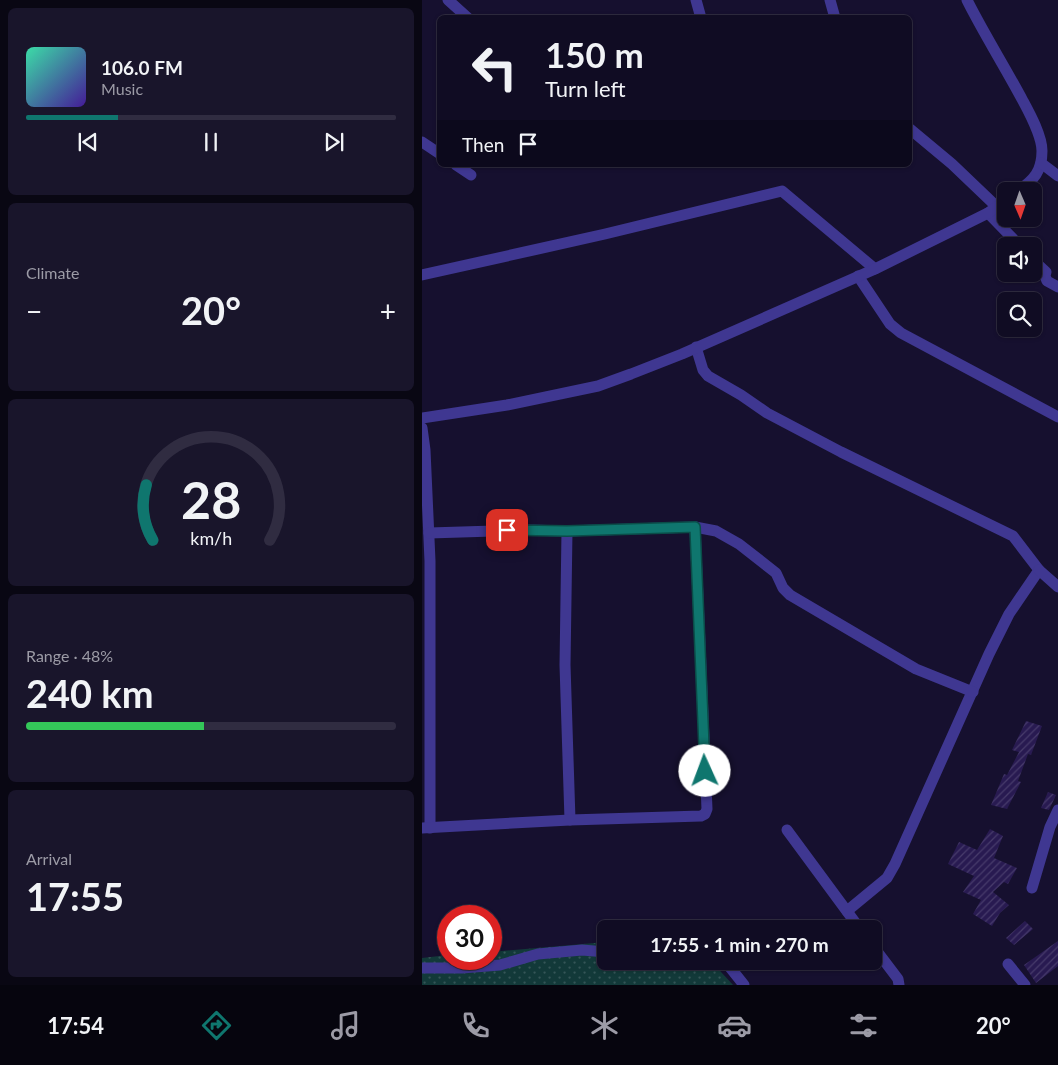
<!DOCTYPE html>
<meta charset="utf-8">
<style>
:root{--surface:#100c23;--page:#19152b;--text:#f1f3f6;--muted:#9c9ba6;--line:#302c41;--accent:#0f766e}
body{margin:0;font-family:Lato,sans-serif;background:var(--page);color:var(--text);height:100vh;display:flex;flex-direction:column;font-size:19px;white-space:nowrap}
*{box-sizing:border-box;margin:0}
p{font-size:16px;color:var(--muted)}
.icon{flex:none;width:28px;height:28px;fill:none;stroke:currentColor;stroke-width:2;stroke-linecap:round;stroke-linejoin:round}
.map{position:relative;flex:1;overflow:hidden}
.details{display:flex;flex-direction:column;gap:8px;padding:8px;background:#090713;width:422px}
.details>*{flex:none}
.banner{position:absolute;left:15px;top:15px;width:475px;height:152px;border-radius:8px;box-shadow:0 1px 4px #0004,0 0 0 1px var(--line);background:#100c23;color:var(--text);overflow:hidden}
.needle{width:32px;rotate:178deg}
.tools{position:absolute;left:575px;top:182px;display:grid;gap:10px}
.tools a{display:grid;place-items:center;width:45px;height:45px;border-radius:8px;background:var(--surface);box-shadow:0 1px 4px #0004,0 0 0 1px var(--line);font-size:25px}
.speed{position:absolute;left:15px;top:905px;display:flex;gap:10px;font-size:25px;font-weight:700;text-align:center}
.speed>*{display:grid;place-content:center;width:65px;height:65px;border-radius:50%;background:var(--surface);box-shadow:0 1px 4px #0004,0 0 0 1px var(--line);line-height:1}
.speed .limit{border:8px solid #d22;background:#fff;color:#111}
.pin{position:absolute;display:grid;place-items:center;width:42px;height:42px;color:#fff;margin:-21px;border-radius:10px;box-shadow:0 2px 8px #0006}
.me{position:absolute;width:55px;margin:-28px;rotate:358deg;stroke-linejoin:round;filter:drop-shadow(0 0 4px #0008)}
.turn{display:flex;align-items:center;gap:18px;height:105px;padding:0 25px;font-size:22px}
.turn .icon{width:65px;height:65px;stroke-width:2.5}
.turn b{display:block;font-size:35px;line-height:42px}
.then{display:flex;align-items:center;height:48px;padding:0 25px;background:#0003;gap:10px;font-size:19px}
.big{font-size:38px;font-weight:700;line-height:1.1}
.details .widget{flex:1;display:flex;flex-direction:column;justify-content:center;gap:8px;min-width:0;padding:0 18px;border-radius:8px;background:var(--page)}
.details .dial{align-items:center;gap:0}
.dial svg{height:130px;overflow:visible;fill:none;stroke:var(--line);stroke-width:7;stroke-linecap:round;text-anchor:middle}
.dial text{fill:var(--text);stroke:none}
.song{display:flex;align-items:center;gap:15px}
.cover{width:60px;height:60px;border-radius:8px;background:linear-gradient(135deg,hsl(160 70% 55%),hsl(260 70% 35%))}
.played{height:5px;border-radius:2px;background:linear-gradient(90deg,var(--accent) 25%,var(--line) 25%)}
.keys{display:flex;justify-content:space-around;direction:ltr}
.heat{display:flex;justify-content:space-between;align-items:center;font-size:28px;direction:ltr}
.charge{height:8px;border-radius:4px;background:linear-gradient(90deg,#34c759 48%,var(--line) 0)}
.trip{position:absolute;left:175px;top:920px;width:285px;height:50px;border-radius:8px;background:var(--surface);box-shadow:0 1px 4px #0004,0 0 0 1px var(--line);font-weight:700;line-height:50px;text-align:center}
.menu{display:flex;height:80px;justify-content:space-around;align-items:center;background:#06050e;color:var(--muted)}
.menu .icon{width:35px;height:35px}
.menu .selected{color:var(--accent)}
.menu b{font-size:22px;color:var(--text)}
main{display:flex;flex:1;min-height:0}
.map>svg:first-child{display:block}
</style>
<main>
<section class="details">
<div class="widget">
<div class="song"><i class="cover"></i><div><b>106.0 FM</b><p>Music</p></div></div>
<div class="played"></div>
<div class="keys"><svg class="icon" aria-label="previous" viewBox="0 0 24 24"><path d="M18 5L8 12l10 7zM5 5v14"/></svg><svg class="icon" aria-label="pause" viewBox="0 0 24 24"><path d="M8 5v14M16 5v14"/></svg><svg class="icon" aria-label="next" viewBox="0 0 24 24"><path d="M6 5l10 7-10 7zM19 5v14"/></svg></div>
</div>
<div class="widget"><p>Climate</p>
<div class="heat"><a>−</a><b class="big">20°</b><a>+</a></div>
</div>
<div class="widget dial"><svg viewBox="0 0 100 80">
<path d="M14 69A42 42 0 1 1 86 69"/>
<path d="M14 69A42 42 0 0 1 10 35" stroke="#0f766e"/>
<text x="50" y="56" font-size="32" font-weight="700">28</text>
<text x="50" y="72" font-size="11">km/h</text>
</svg></div>
<div class="widget"><p>Range · 48%</p><b class="big">240 km</b><div class="charge"></div></div>
<div class="widget"><p>Arrival</p><b class="big">17:55</b></div>
</section>
<div class="map">
<svg width="636" height="985" viewBox="0 0 636 985">
<defs>
<pattern id="grass-dots" width="8" height="8" patternUnits="userSpaceOnUse" patternTransform="scale(1.25)"><rect width="8" height="8" fill="#123939"/><path d="M2 2h.1M6 6h.1" fill="none" stroke="#345557" stroke-width="1.8" stroke-linecap="round"/></pattern>
<pattern id="building-hatch" width="6" height="6" patternUnits="userSpaceOnUse" patternTransform="scale(1.25)"><rect width="6" height="6" fill="#281a51"/><path d="M-1 1l2-2M0 6l6-6M5 7l2-2" fill="none" stroke="#473b6b"/></pattern>
</defs>
<rect width="100%" height="100%" fill="#16102f"/>
<path fill="url(#grass-dots)" d="M184 942V961H289L311 985H0V958L26 955V959H69V952Z"/>
<g fill="url(#building-hatch)">
<path d="M604 721 620 726 609 755 606 754 596 781 599 782 585 809 569 805 582 774 585 775 597 752 590 750Z"/>
<path d="M626 792 634 795 627 810 619 808Z"/>
<path d="M568 829 581 836 572 858 595 868 586 884 582 882 571 892 587 905 578 913 570 926 551 914 559 900 541 892 552 876 526 864 537 842 555 850Z"/>
<path d="M603 921 611 929 592 945 584 938Z"/>
<path d="M636 941V966L614 983 602 965Z"/>
</g>
<g fill="none" stroke-linecap="round" stroke-linejoin="round">
<g stroke="#3f3791" stroke-width="11">
<path d="M26 0 46 18"/>
<path d="M274 0 279 18"/>
<path d="M408 0 413 18"/>
<path d="M545 0C562 34 583 67 601 101 608 114 620 136 620 151 620 171 612 180 596 191"/>
<path d="M488 129 530 164 575 207"/>
<path d="M0 142 18 154"/>
<path d="M619 163 636 176"/>
<path d="M34 165 49 175"/>
<path d="M566 213 598 246"/>
<path d="M611 260 624 272 623 276 625 281 636 287"/>
<path d="M0 275 183 234 360 191 453 269"/>
<path d="M436 276 468 324 479 333 636 417"/>
<path d="M274 347 281 370 286 376 319 395 345 413 419 452 591 536 617 570 587 614 567 654 473 864 465 878 425 911"/>
<path d="M0 418 85 405 176 386 209 374 260 354 453 269 566 213 584 200"/>
<path d="M0 428 3 450 8 561V828"/>
<path d="M273 527 294 531 317 544 354 573 361 588 368 595 494 669 551 692"/>
<path d="M145 531 143 665 148 820"/>
<path d="M617 570 636 587"/>
<path d="M0 828 148 820 279 816 283 814 285 809 273 527 145 531 104 530 7 533"/>
<path d="M365 830 438 929"/>
<path d="M610 888 628 827 636 810"/>
<path d="M451 946 476 979 477 985"/>
<path d="M303 961 322 985"/>
<path d="M586 964 603 985"/>
<path d="M0 968H40L78 965 116 954 160 950 184 952"/>
</g>
</g>
<g fill="none" stroke-linecap="round" stroke-linejoin="round">
<g stroke="#0a4d48" stroke-width="12">
<path id="route" d="M85 530 145 531 273 527 283 771"/>
</g>
<use href="#route" stroke="#0f766e" stroke-width="9"/>
</g>
</svg>
<div class="tools">
<a><svg class="needle" viewBox="-14 -14 28 28"><path d="M0-13l5 13h-10z" fill="#e53935"/><path d="M0 13l5-13h-10z" fill="#9c9ba6"/></svg></a>
<a><svg class="icon" aria-label="sound" viewBox="0 0 24 24"><path d="M4 9h4l5-4v14l-5-4H4zM17 9q2 3 0 6"/></svg></a>
<a><svg class="icon" aria-label="search" viewBox="0 0 24 24"><circle cx="10" cy="10" r="6"/><path d="M15 15l6 6"/></svg></a>
</div>
<div class="speed"><div class="limit">30</div></div>
<div class="pin" style="left:85px;top:530px;background:#d93025"><svg class="icon" aria-label="arrive" viewBox="0 0 24 24"><path d="M6 21V4h12l-3 4 3 4H6"/></svg></div>
<svg class="me" style="left:283px;top:771px" viewBox="-20 -20 40 40"><circle r="19" fill="#fff"/><path d="M0-13L10 11 0 6-10 11z" fill="#0f766e"/></svg>
<div class="trip">17:55 · 1 min · 270 m</div>
<div class="banner">
<div class="turn"><svg class="icon" aria-label="left" viewBox="0 0 24 24"><path d="M17 20v-9H6M10 6l-5 5 5 5"/></svg><div><b>150 m</b>Turn left</div></div>
<div class="then">Then<svg class="icon" aria-label="arrive" viewBox="0 0 24 24"><path d="M6 21V4h12l-3 4 3 4H6"/></svg></div>
</div>
</div>
</main>
<nav class="menu">
<b>17:54</b>
<svg class="icon selected" aria-label="directions" viewBox="0 0 24 24"><path d="M12 3l9 9-9 9-9-9zM9 14v-3h6M13 9l2 2-2 2"/></svg>
<svg class="icon" aria-label="music" viewBox="0 0 24 24"><path d="M9 18V5l10-2v13"/><circle cx="6" cy="18" r="3"/><circle cx="16" cy="16" r="3"/></svg>
<svg class="icon" aria-label="phone" viewBox="0 0 24 24"><path d="M5 4h4l2 5-3 2q2 4 5 5l2-3 5 2v4C11 20 4 13 5 4z"/></svg>
<svg class="icon" aria-label="climate" viewBox="0 0 24 24"><path d="M12 3v18M4 7l16 10M4 17L20 7"/></svg>
<svg class="icon" aria-label="car" viewBox="0 0 24 24"><path d="M5 17H2v-5l4-1 3-4h7l3 4 3 1v5h-3M9 17h6M6 11h13"/><circle cx="7" cy="17" r="2"/><circle cx="17" cy="17" r="2"/></svg>
<svg class="icon" aria-label="filters" viewBox="0 0 24 24"><path d="M4 7h16M4 17h16"/><circle cx="9" cy="7" r="2"/><circle cx="15" cy="17" r="2"/></svg>
<b>20°</b>
</nav>
